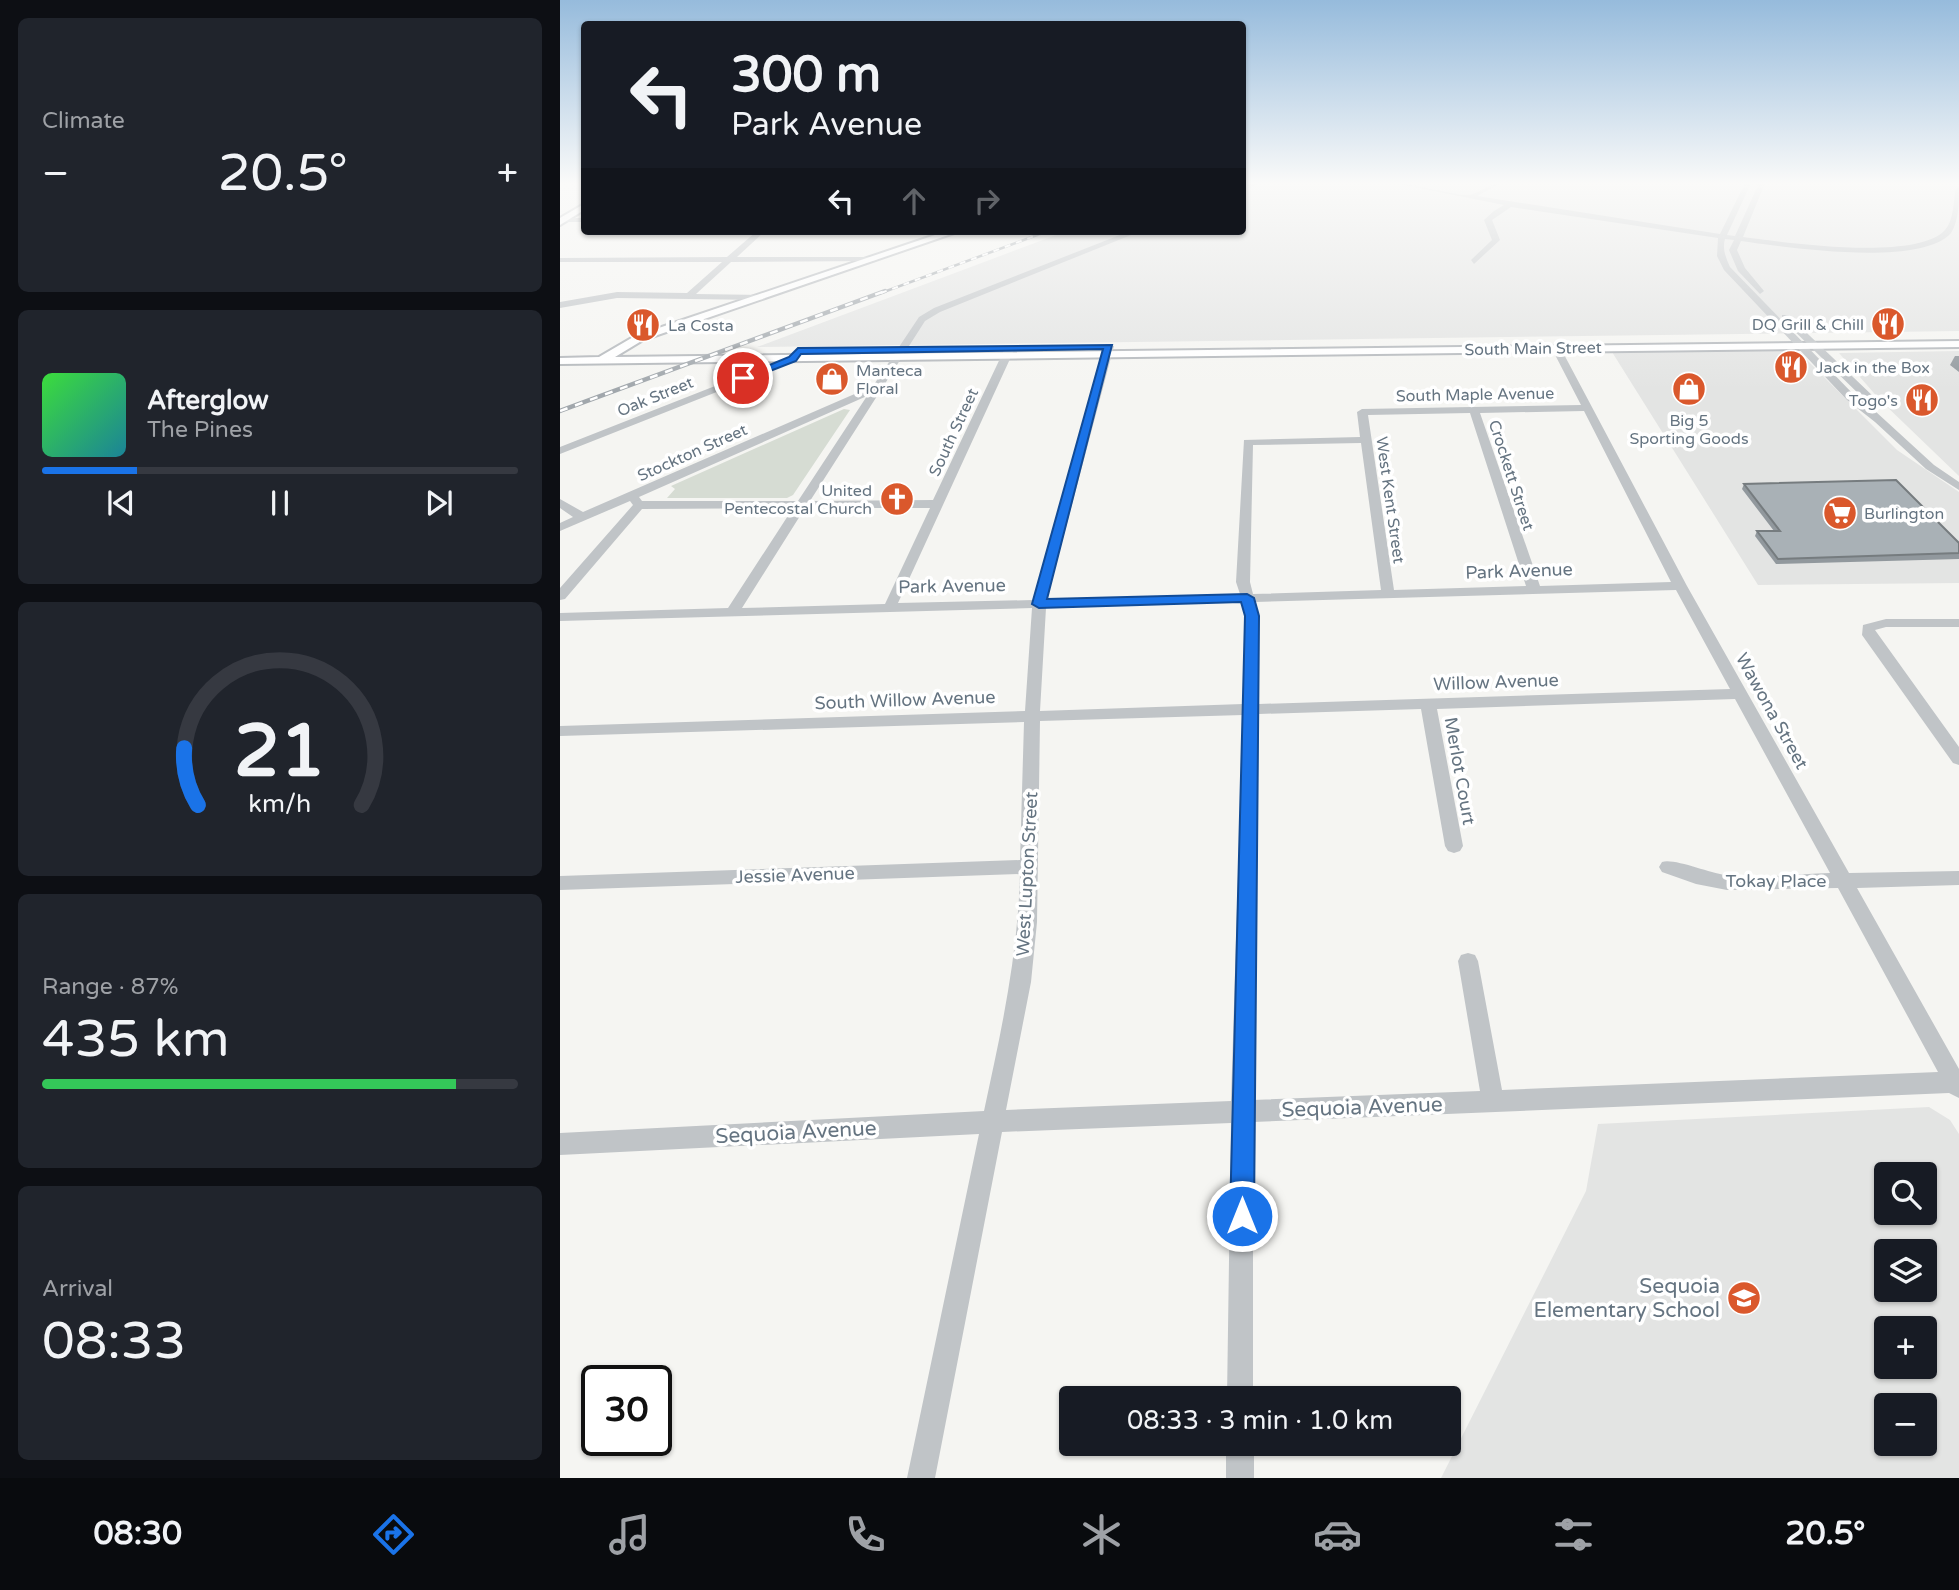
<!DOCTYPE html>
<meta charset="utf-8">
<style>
:root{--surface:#171b24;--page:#20242c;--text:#f1f3f6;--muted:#9ea1a6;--line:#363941;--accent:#1a73e8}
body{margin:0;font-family:"Varela Round",sans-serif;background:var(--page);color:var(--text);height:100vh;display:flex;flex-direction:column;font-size:26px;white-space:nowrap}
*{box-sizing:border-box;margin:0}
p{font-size:23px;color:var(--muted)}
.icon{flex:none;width:38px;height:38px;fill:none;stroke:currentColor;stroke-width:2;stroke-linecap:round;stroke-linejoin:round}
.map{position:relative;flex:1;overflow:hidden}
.sheet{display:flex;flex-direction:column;gap:18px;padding:18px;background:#0d0f14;width:560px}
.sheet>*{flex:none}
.hud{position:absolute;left:21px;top:21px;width:665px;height:214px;border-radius:7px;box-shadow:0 2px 5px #0004;background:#171b24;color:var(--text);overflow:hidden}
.buttons{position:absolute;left:1314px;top:1162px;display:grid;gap:14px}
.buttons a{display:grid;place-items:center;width:63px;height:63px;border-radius:7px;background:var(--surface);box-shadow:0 2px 5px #0004;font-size:35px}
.speed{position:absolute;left:21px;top:1365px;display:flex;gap:14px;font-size:35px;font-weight:700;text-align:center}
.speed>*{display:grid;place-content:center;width:91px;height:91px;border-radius:50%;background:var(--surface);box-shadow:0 2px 5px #0004;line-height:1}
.speed .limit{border:4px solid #111;border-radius:10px;background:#fff;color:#111}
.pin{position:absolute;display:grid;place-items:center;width:60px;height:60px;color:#fff;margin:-30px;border:4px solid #fff;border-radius:50%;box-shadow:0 2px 7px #0007}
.me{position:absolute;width:77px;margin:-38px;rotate:0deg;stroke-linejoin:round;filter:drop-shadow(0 0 5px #0008)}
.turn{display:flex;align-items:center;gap:24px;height:147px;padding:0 35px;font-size:32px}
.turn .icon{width:91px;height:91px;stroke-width:2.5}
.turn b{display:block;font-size:49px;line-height:60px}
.lanes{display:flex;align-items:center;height:66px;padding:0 35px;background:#0003;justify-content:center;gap:35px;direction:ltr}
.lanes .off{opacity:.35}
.big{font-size:52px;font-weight:600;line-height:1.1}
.sheet .widget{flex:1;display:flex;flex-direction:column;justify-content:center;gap:10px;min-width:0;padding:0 24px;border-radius:10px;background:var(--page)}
.sheet .dial{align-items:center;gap:0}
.dial svg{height:182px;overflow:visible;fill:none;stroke:var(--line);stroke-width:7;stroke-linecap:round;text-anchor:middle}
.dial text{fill:var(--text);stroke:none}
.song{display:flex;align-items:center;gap:21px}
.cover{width:84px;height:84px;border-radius:10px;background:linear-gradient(135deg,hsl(120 70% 55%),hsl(190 70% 35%))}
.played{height:7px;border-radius:4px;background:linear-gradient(90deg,var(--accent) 20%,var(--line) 20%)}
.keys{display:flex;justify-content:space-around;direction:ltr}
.heat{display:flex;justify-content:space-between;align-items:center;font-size:38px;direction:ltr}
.charge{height:10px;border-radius:5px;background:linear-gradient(90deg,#34c759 87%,var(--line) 0)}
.trip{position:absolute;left:499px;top:1386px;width:402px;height:70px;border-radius:7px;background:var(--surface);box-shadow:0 2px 5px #0004;font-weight:600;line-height:70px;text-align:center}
.tab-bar{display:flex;height:112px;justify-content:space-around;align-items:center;background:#090b0e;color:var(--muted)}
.tab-bar .icon{width:49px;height:49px}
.tab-bar .selected{color:var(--accent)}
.tab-bar b{font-size:32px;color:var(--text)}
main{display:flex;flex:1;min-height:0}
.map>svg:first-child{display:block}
</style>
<main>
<section class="sheet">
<div class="widget"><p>Climate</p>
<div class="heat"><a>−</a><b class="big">20.5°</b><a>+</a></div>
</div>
<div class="widget">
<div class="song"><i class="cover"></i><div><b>Afterglow</b><p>The Pines</p></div></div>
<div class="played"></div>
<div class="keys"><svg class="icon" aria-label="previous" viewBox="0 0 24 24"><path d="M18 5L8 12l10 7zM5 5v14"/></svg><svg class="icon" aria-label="pause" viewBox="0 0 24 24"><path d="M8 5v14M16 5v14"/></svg><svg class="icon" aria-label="next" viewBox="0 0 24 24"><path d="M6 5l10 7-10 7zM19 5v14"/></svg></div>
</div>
<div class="widget dial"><svg viewBox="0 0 100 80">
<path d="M14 69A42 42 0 1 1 86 69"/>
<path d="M14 69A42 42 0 0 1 8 44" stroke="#1a73e8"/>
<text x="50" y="56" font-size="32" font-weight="700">21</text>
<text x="50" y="72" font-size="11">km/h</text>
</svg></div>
<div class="widget"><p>Range · 87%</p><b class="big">435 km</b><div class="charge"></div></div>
<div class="widget"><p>Arrival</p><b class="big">08:33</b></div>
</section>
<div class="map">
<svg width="1399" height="1478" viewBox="0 0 1399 1478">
<rect width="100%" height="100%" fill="#f5f5f2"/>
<g fill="#e3e4e3" fill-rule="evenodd">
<path d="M683 183H1399V331L197 347 507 231H682Z"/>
<path d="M1236 349 1337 450 1399 492V583L1198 585 1052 352Z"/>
<path d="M1399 351V476L1320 400 1279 353Z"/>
<path d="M1369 1107 1390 1120 1399 1134V1478H881L1026 1191 1038 1124ZM1365 1174V1213H1326V1174ZM1365 1251V1290H1326V1251ZM1365 1328V1367H1326V1328ZM1365 1405V1444H1326V1405Z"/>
</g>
<path fill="#d6dcd3" d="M284 409 290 410 233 495 227 498H107L115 489 111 486Z"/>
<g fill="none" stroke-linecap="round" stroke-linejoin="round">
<g stroke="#b3b7bb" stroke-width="4">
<g id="major">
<path d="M24 204V210L0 225V218Z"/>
<path d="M387 231H400L83 340 55 357 1399 341V347L0 364V358L39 357 75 336Z"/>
</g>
</g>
<g fill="#c0c4c7" fill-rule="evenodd">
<path d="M690 183H700L682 191V186Z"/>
<path d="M834 183C853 183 898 197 910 195 922 192 929 183 941 183L917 196 1160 234 1185 183H1191L1167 235 1175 236 1199 183H1205L1183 237C1223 242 1356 262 1385 230 1394 220 1393 202 1396 189L1399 187C1399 203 1399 220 1391 233 1360 268 1224 247 1181 241L1177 250 1185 268 1204 291 1200 294 1178 271 1169 250 1174 240 1165 239C1162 249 1166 258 1170 267L1295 396 1306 404V401L1222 319V315H1228L1315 398 1317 409 1315 411 1374 465 1399 482V490L1366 469 1315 422 1287 400 1164 270 1157 256 1158 238 951 207 932 220 940 240 914 264 911 260 932 240 924 220 934 211 944 205Z"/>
<rect x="0" y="218" width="24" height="4"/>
<path d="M197 231H205L177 257H314L318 259 314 261 171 262 136 294 205 295V299L202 300 57 298 0 308V302L57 292 127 293 162 262H0V258L167 257Z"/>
<path d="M570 231H581L380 312 365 321 250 501 373 500 445 348 453 346 455 348 338 603 473 600 546 344 554 346 487 599 680 594 676 582 684 440 800 437 797 412 802 409 1021 405 991 347 999 345 1127 586 1289 873 1399 871V885L1297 888 1399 1069V1098L1389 1093 693 1122V1398H667L671 1123 442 1132 375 1478H347L419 1134 0 1155V1133L424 1111C441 1032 458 956 460 874L0 890V876L460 860 464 722 0 736V726L465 711 472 608 0 621V613L168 608 233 508 82 509 5 599 0 600V588L73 505 70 501 0 531V523L13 517 0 508V499L23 512 313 386 359 317 374 308ZM307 396 238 501H82L79 497ZM1024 411 1111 582 980 586 920 413ZM910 413 966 586 834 590 808 415ZM801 443 821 590 693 594 690 582 693 445ZM245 508H370L325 604 182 608ZM1116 590 1170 689 699 704V616L695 602ZM682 602 685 616 683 704 480 711 486 608ZM1175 699 1270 873C1236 874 1199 879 1165 875 1149 873 1114 858 1102 862L1099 867 1102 872 1136 884 1167 890 1278 888 1378 1072 942 1090 918 961 915 955 908 953 901 955 898 961 920 1091 693 1100 699 714 861 709 885 846 888 851 894 853 900 851 903 846 877 709ZM683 715 671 1101 446 1110 471 982 477 922 480 721Z"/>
<path d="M238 348 243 351 235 361 0 454V447L229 357Z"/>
<path d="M1326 619H1399V627H1326L1315 630 1399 747V765L1393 763 1302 635 1303 625Z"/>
<rect x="666" y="1444" width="28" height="34"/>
</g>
<use href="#major" fill="#fff" fill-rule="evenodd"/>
<g stroke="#a1a7ac" stroke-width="2.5">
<path id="rail-far1" d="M321 293 488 231"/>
</g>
<g stroke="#a1a7ac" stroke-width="4.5">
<path id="rail" d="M0 411 325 291"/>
</g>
<use href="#rail-far1" stroke="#fff" stroke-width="2" stroke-dasharray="6" stroke-linecap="butt"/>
<use href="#rail" stroke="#fff" stroke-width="2.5" stroke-dasharray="8" stroke-linecap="butt"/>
</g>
<g fill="#91989d">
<path d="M1395 356H1399V372L1390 365Z"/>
<path d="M1184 484 1399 543V559L1216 564 1195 536 1197 531H1214L1182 489Z"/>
</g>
<path fill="#a9b1b6" stroke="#767c7f" stroke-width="2" d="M1336 480 1399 543V553L1218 559 1197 531H1220L1184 484Z"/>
<linearGradient id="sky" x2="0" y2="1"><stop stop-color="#96bbdc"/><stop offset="0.47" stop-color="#fafaf9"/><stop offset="1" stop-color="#fafaf9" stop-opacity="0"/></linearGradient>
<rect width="1399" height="390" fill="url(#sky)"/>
<path fill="#1a73e8" stroke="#114b97" stroke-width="2" d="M552 345 487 599 687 594 694 598 699 616 694 1216 690 1224 682 1228 673 1224 670 1216 685 616 681 602 479 608 472 604 543 349 241 354 236 361 187 380 178 378 229 357 238 348Z"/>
<defs>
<g id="restaurant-disc" transform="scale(1.75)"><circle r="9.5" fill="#da582c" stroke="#fff"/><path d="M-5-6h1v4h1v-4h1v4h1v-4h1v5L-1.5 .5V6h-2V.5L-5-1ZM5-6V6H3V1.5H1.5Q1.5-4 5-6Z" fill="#fff"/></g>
<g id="shop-disc" transform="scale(1.75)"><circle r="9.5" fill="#da582c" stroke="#fff"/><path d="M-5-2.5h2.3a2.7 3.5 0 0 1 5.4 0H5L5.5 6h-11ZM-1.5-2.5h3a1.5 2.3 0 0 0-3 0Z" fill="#fff"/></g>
<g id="church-disc" transform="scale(1.75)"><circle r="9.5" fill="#da582c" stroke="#fff"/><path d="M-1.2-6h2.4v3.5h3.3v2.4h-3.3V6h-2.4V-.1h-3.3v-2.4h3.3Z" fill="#fff"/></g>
<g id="supermarket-disc" transform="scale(1.75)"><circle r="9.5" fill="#da582c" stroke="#fff"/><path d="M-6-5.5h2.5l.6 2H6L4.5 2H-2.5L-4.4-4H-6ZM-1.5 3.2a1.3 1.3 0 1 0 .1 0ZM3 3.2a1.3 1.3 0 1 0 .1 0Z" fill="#fff"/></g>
<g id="school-disc" transform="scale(1.75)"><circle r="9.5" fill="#da582c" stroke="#fff"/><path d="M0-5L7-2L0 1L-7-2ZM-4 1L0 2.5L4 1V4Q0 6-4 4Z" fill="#fff"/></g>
</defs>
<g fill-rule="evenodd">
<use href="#restaurant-disc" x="1328" y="324"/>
<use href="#restaurant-disc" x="83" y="325"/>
<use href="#restaurant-disc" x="1231" y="367"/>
<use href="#shop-disc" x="272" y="379"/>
<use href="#shop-disc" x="1129" y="389"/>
<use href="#restaurant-disc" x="1362" y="400"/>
<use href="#church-disc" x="337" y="499"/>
<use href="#supermarket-disc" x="1280" y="513"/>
<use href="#school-disc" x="1184" y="1298"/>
</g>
<g text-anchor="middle" stroke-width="7" stroke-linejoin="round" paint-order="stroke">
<g font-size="16" fill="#657481" stroke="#fff" text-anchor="start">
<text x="1304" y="330" text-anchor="end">DQ Grill &amp; Chill</text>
<text x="108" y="331">La Costa</text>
<text x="1256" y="373">Jack in the Box</text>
<text x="296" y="376">Manteca<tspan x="296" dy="18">Floral</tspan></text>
<text x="1338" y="406" text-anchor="end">Togo's</text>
<text x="1129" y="426" text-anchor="middle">Big 5<tspan x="1129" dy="18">Sporting Goods</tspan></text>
<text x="312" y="496" text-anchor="end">United<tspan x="312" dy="18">Pentecostal Church</tspan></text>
<text x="1304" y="519">Burlington</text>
</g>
<g font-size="16" fill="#657481" stroke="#fff">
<text transform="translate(973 348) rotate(-1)" y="6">South Main Street</text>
<text transform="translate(915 394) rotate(-1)" y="6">South Maple Avenue</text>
<text transform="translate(95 396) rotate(-22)" y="6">Oak Street</text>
<text transform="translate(393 432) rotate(-65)" y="6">South Street</text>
<text transform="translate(132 452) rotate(-24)" y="6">Stockton Street</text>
<text transform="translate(952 475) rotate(72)" y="6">Crockett Street</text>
<text transform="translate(831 500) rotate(82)" y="6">West Kent Street</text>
</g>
<g font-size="18" fill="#657481" stroke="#fff">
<text transform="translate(959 571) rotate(-2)" y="6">Park Avenue</text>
<text transform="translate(392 586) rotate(-1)" y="6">Park Avenue</text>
<text transform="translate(936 682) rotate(-2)" y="6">Willow Avenue</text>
<text transform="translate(345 700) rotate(-2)" y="6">South Willow Avenue</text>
<text transform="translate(1212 711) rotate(61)" y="6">Wawona Street</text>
<text transform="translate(900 771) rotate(80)" y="6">Merlot Court</text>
<text transform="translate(467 874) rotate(-87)" y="6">West Lupton Street</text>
<text transform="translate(235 875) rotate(-2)" y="6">Jessie Avenue</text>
<text x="1216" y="887">Tokay Place</text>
</g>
<g font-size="21" fill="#657481" stroke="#fff">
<text transform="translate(802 1107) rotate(-2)" y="7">Sequoia Avenue</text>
<text transform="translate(236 1132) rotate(-3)" y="7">Sequoia Avenue</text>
</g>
<g font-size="21" fill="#657481" stroke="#fff" text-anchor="end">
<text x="1160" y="1293">Sequoia<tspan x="1160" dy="24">Elementary School</tspan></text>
</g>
</g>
</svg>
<div class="buttons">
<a><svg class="icon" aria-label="search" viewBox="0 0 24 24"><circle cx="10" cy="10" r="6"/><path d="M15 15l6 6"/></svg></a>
<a><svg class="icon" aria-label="layers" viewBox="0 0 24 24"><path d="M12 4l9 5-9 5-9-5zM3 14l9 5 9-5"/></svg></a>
<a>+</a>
<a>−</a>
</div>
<div class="speed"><div class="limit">30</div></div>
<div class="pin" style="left:183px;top:378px;background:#d93025"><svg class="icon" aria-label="arrive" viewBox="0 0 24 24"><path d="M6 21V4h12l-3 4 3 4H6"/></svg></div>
<svg class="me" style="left:682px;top:1216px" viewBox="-20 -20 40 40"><circle r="17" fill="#1a73e8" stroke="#fff" stroke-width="3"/><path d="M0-11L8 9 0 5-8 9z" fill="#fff"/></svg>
<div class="trip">08:33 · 3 min · 1.0 km</div>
<div class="hud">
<div class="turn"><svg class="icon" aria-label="left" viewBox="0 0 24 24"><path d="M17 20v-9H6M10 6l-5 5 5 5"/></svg><div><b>300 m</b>Park Avenue</div></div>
<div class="lanes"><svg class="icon" aria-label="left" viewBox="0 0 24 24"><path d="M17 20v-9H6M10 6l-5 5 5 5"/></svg><svg class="icon off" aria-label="ahead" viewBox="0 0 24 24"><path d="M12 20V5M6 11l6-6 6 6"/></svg><svg class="icon off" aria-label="right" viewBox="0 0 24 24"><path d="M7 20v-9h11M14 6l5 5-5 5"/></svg></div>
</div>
</div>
</main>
<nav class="tab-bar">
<b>08:30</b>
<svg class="icon selected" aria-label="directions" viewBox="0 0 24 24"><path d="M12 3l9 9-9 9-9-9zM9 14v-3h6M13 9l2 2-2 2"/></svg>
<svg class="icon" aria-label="music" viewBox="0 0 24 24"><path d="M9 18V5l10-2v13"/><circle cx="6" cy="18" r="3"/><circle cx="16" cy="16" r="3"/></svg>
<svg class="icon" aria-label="phone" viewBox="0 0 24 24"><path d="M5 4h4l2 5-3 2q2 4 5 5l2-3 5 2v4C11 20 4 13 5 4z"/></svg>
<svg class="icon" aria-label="climate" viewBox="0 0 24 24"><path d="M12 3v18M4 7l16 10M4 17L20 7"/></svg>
<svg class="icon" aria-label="car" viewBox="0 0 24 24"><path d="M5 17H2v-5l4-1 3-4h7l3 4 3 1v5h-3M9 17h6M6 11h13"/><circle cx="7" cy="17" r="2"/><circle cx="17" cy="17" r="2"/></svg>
<svg class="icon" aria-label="filters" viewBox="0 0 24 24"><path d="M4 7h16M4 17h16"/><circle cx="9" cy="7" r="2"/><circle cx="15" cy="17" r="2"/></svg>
<b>20.5°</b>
</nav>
